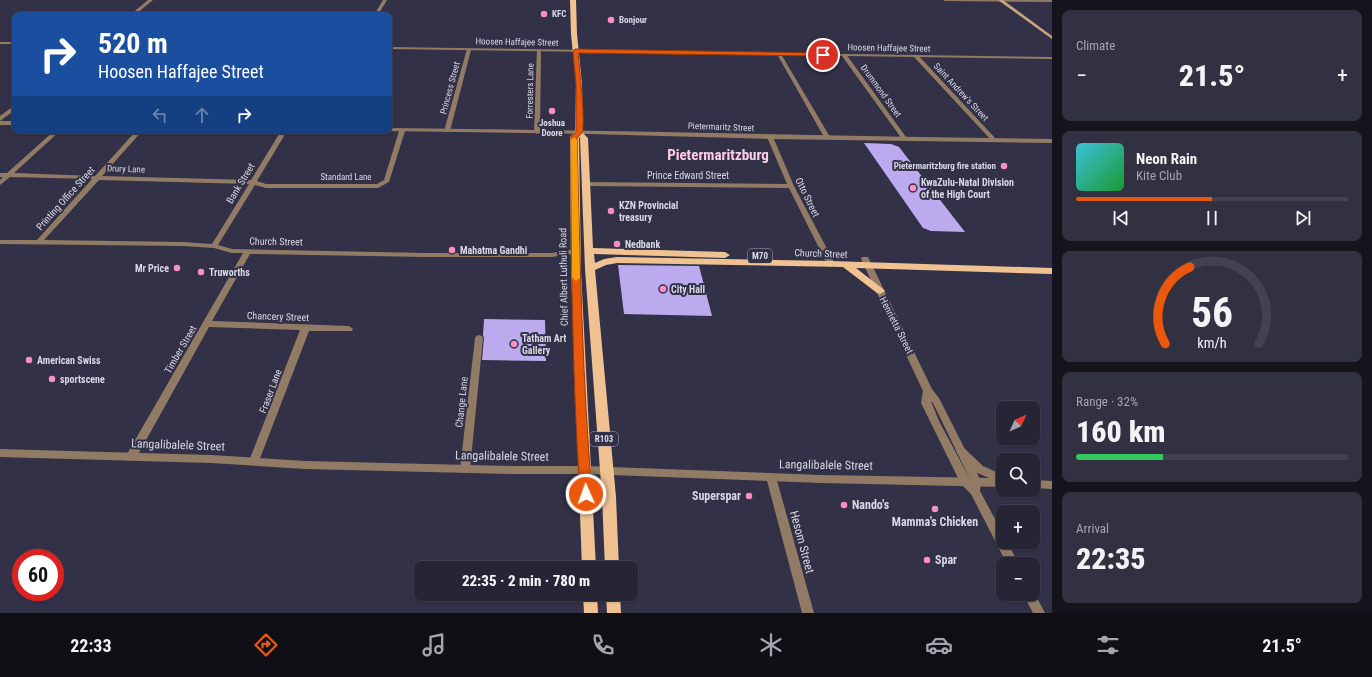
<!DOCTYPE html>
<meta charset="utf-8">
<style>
:root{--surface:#262535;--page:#323141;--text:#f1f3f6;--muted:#a4a5ad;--line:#424250;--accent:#ea580c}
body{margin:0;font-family:"Roboto Condensed",sans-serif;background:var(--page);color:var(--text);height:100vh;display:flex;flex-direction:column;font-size:15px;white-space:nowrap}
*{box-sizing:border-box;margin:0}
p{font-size:13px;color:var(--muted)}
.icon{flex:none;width:22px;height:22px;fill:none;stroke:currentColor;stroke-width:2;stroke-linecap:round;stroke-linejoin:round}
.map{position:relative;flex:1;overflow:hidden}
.details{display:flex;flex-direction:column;gap:10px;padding:10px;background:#15141d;width:320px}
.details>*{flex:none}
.banner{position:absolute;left:12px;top:12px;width:380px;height:122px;border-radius:8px;box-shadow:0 1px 3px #0004,0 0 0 1px var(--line);background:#1a4fa0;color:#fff;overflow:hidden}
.needle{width:26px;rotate:46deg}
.controls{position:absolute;left:996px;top:401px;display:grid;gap:8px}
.controls a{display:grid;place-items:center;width:44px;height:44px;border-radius:8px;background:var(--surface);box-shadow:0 1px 3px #0004,0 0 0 1px var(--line);font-size:20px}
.speed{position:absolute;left:12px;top:549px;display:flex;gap:8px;font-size:20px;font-weight:700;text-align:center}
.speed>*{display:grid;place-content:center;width:52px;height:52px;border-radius:50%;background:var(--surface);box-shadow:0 1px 3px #0004,0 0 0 1px var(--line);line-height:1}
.speed .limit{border:6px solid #d22;background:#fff;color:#111}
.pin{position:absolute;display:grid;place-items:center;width:34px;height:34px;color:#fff;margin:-17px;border:2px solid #fff;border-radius:50%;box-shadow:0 1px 4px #0007}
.me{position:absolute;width:44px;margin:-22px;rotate:358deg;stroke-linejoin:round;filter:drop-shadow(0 0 3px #0008)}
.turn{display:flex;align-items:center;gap:14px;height:84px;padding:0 20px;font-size:18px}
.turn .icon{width:52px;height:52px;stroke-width:2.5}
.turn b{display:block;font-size:28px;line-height:34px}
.lanes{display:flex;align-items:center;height:38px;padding:0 20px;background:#0003;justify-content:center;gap:20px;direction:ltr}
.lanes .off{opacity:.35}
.big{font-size:30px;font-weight:800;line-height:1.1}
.details .card{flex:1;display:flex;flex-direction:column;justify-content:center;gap:6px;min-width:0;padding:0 14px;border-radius:8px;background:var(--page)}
.details .dial{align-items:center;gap:0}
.dial svg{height:104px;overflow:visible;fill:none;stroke:var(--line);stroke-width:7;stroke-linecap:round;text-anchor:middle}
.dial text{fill:var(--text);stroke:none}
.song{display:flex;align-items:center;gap:12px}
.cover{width:48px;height:48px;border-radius:6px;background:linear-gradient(135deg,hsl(190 70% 55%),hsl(130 70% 35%))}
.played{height:4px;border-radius:2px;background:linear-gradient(90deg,var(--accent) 50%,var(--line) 50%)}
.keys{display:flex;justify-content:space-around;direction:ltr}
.heat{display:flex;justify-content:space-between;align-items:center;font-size:22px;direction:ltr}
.charge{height:6px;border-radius:3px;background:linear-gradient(90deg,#34c759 32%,var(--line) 0)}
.trip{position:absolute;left:414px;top:561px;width:224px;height:40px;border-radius:8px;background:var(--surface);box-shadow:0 1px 3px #0004,0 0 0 1px var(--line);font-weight:800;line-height:40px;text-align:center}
.tab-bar{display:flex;height:64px;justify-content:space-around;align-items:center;background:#0f0f15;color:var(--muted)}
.tab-bar .icon{width:28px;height:28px}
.tab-bar .on{color:var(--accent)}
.tab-bar b{font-size:18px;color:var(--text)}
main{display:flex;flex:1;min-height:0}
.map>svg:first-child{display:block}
</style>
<main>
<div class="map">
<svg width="1052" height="613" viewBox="0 0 1052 613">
<rect width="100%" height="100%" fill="#323147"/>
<g fill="#bae">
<path d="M864 143 891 144 899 147 965 232 931 231 923 228Z"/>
<path d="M618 265 699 266 712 316 624 314Z"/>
<path d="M484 319 545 320 546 361 482 360 484 338 483 335Z"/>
</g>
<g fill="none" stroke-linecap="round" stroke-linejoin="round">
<g fill="#927b64" fill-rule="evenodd">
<path d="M383 0H387L378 15H374Z"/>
<path d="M467 49 471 50 450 131 445 132 444 131Z"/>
<path d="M537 49 541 50 540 132 537 134 534 132Z"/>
<path d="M777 53 781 54 830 137 829 138 824 137 777 54Z"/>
<path d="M842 54H846L906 137V139H902L842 56Z"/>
<path d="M914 55H918L996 139V141H992L914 57Z"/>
<path d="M402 129 405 131 389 182 378 188H266L255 185 218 245 232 249 426 253H552L575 249H578L579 251 578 253 552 257H426L250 254 212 321 349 326 353 329 352 331H309L259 461 258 464 254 465 250 464 249 461 300 330 209 327 135 460 131 461 127 460 126 457 127 454 243 253H232L214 248 183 246 0 244V240H37L92 179 10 177 0 185V180L3 177H0V173H7L54 131H60L14 173 95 176 136 131H142L102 176 251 180 281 131H287L257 181 266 184H377L384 180 399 131ZM99 180 249 184 212 244 183 242 44 240Z"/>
<path d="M770 135 773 137 794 186 835 264 834 266H831L827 264 789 188 586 186 583 184 586 182 787 184 767 137Z"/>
<path d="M862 257H868L869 259 932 389 939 398 981 481 980 491 1003 534V542H1007L1019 564H1007L971 494 961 484 921 403 923 391 861 259ZM931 401 933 403 970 479 939 421Z"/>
<path d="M479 335 482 336 483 338 470 469 469 472 465 473 461 472 460 469 475 338 476 336Z"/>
<path d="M771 473 775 474 776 477 814 613H802L766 477 767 474Z"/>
<path d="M1033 590 1045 613H1033L1023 594H1033Z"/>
</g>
<g fill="#927b64" fill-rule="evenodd">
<path d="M148 0H153L135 15H130Z"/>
<path d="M943 0H1052V2L945 1Z"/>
<rect x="0" y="42" width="15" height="2"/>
<path d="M389 47 1052 57V59L389 49Z"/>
<path d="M15 105V110L0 121V116Z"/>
<rect x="0" y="121" width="15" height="4"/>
<path d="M389 128C610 130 831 136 1052 139V143L770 139 590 134 387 131H389Z"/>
<path d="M961 447 964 448 983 466 1003 475V487L821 483 585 474H510L305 469 211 463 0 457V449L211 455 305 461 510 466H585L821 475 989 478 975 472 958 454 956 451 958 448Z"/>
<path d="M1033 480 1052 481V489L1033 488Z"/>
</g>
<path fill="#c7a37e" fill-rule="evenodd" d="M998 0H1003L1052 36V39Z"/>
<g fill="#f0c292" fill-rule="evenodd">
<path d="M570 0H576L577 34 582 84 583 133 588 138 593 248 725 252 730 255 725 258 594 254 595 263 604 259 617 257 831 261 1052 268V274L856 268 883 289 885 291 880 294 877 293 843 267 617 263 606 265 595 270 616 497 619 568H605L602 497 585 269 580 138 579 137 581 271 596 568H582L571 271 570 137 575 132 576 84 571 34Z"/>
<path d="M583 594H597L598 613H584Z"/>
<path d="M606 594H620L621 613H607Z"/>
</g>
</g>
<path fill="#ea580c" stroke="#983908" d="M575 49 823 53 826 55 823 56 578 53C579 65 586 125 582 133 581 134 578 137 577 138 580 257 582 376 592 494L590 498 586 499 582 498 580 494C572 375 571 256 571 137L576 132V84L573 51Z"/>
<path fill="#f59e0b" d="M574 137 577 140 580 278 576 281 572 278 571 140Z"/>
<g fill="#fb8fc5" stroke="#323147" stroke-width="1.5">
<circle cx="544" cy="14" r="4"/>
<circle cx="611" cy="20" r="4"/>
<circle cx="552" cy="111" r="4"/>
<circle cx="1004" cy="166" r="4"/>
<circle cx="913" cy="188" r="4"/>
<circle cx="611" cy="211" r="4"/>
<circle cx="617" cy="244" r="4"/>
<circle cx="452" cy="250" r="4"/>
<circle cx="177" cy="268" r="4"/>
<circle cx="201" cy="272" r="4"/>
<circle cx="663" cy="289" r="4"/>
<circle cx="514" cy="344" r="4"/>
<circle cx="29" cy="360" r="4"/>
<circle cx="52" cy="379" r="4"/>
<circle cx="749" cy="496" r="4"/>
<circle cx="844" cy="505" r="4"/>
<circle cx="935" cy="509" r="4"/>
<circle cx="927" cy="560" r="4"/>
</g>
<g text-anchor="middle" stroke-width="4" stroke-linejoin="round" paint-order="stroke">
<g font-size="9" font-weight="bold" fill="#d7d7e5" stroke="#323147" text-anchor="start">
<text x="552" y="17">KFC</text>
<text x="619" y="23">Bonjour</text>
<text x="552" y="126" text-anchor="middle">Joshua<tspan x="552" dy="10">Doore</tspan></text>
<text x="996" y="169" text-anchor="end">Pietermaritzburg fire station</text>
</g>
<g font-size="9" fill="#d7d7e5" stroke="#323147">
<text transform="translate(517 42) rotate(1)" y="3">Hoosen Haffajee Street</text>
<text transform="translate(889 48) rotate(1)" y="3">Hoosen Haffajee Street</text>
<text transform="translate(450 88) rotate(-75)" y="3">Princess Street</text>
<text transform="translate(530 91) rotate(-89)" y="3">Forresters Lane</text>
<text transform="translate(881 91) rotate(54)" y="3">Drummond Street</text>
<text transform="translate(961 92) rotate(47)" y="3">Saint Andrew's Street</text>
<text transform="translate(721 127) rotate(2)" y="3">Pietermaritz Street</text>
<text transform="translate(126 169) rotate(2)" y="3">Drury Lane</text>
<text x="346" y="180">Standard Lane</text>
</g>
<g fill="#323147" stroke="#a6a5b6" stroke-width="1">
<rect x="748" y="249" width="24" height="14" rx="3"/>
<rect x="590" y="432" width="28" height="14" rx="3"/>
</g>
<g font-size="9" font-weight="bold" fill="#d7d7e5">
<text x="760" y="259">M70</text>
<text x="604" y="442">R103</text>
</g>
<g font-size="10" fill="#d7d7e5" stroke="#323147">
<text x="688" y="179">Prince Edward Street</text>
<text transform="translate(240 183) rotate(-59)" y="4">Bank Street</text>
<text transform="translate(808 197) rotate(64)" y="4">Otto Street</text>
<text transform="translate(65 198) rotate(-48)" y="4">Printing Office Street</text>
<text transform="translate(276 241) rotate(1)" y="4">Church Street</text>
<text transform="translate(821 253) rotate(2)" y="4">Church Street</text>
<text transform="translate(563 277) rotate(-91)" y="4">Chief Albert Luthuli Road</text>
<text transform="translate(278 316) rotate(2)" y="4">Chancery Street</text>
<text transform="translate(897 325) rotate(63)" y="4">Henrietta Street</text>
<text transform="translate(180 349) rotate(-60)" y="4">Timber Street</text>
<text transform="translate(270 391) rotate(-69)" y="4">Fraser Lane</text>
<text transform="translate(461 402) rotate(-84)" y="4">Change Lane</text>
</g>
<g font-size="10" font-weight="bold" fill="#d7d7e5" stroke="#323147" text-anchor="start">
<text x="921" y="186">KwaZulu-Natal Division<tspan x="921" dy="12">of the High Court</tspan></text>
<text x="619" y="209">KZN Provincial<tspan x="619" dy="12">treasury</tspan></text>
<text x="625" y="248">Nedbank</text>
<text x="460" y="254">Mahatma Gandhi</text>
<text x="169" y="272" text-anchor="end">Mr Price</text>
<text x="209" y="276">Truworths</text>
<text x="671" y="293">City Hall</text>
<text x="522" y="342">Tatham Art<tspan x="522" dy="12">Gallery</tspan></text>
<text x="37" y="364">American Swiss</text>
<text x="60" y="383">sportscene</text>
</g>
<g font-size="12" fill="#d7d7e5" stroke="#323147">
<text transform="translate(178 445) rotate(2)" y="4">Langalibalele Street</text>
<text transform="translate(502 456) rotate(1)" y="4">Langalibalele Street</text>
<text transform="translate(826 465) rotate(1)" y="4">Langalibalele Street</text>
<text transform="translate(802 542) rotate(75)" y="4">Hesom Street</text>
</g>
<g font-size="12" font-weight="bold" fill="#d7d7e5" stroke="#323147" text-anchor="start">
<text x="741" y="500" text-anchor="end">Superspar</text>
<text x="852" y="509">Nando's</text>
<text x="935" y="526" text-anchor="middle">Mamma's Chicken</text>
<text x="935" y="564">Spar</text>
</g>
<g font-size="15" font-weight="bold" fill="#fdcde3" stroke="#323147">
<text x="718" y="160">Pietermaritzburg</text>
</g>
</g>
</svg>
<div class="controls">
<a><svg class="needle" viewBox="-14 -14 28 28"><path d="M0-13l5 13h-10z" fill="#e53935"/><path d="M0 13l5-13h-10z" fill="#a4a5ad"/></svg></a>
<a><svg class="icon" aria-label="search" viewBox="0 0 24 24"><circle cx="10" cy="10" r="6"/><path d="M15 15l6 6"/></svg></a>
<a>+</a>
<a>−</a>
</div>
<div class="speed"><div class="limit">60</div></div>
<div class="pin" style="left:823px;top:55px;background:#d93025"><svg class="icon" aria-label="arrive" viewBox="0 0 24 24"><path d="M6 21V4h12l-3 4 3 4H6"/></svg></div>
<svg class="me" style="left:586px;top:494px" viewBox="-20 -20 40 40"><circle r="17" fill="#ea580c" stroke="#fff" stroke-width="3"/><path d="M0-11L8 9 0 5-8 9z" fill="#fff"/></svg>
<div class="trip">22:35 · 2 min · 780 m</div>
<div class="banner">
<div class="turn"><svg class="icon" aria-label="right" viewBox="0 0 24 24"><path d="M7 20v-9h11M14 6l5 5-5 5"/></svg><div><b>520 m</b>Hoosen Haffajee Street</div></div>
<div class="lanes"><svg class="icon off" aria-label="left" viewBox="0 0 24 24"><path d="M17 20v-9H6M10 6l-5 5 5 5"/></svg><svg class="icon off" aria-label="ahead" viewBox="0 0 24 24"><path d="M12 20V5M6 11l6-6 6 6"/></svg><svg class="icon" aria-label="right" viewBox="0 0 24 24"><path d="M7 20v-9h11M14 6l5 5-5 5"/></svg></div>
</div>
</div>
<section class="details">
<div class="card"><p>Climate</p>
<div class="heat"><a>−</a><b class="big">21.5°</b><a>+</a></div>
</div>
<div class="card">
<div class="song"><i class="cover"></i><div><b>Neon Rain</b><p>Kite Club</p></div></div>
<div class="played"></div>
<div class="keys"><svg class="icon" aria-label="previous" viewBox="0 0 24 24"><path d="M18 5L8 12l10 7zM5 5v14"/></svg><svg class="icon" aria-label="pause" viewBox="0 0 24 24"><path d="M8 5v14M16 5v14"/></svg><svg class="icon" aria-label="next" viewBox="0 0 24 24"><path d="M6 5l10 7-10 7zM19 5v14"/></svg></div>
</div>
<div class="card dial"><svg viewBox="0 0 100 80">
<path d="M14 69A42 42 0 1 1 86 69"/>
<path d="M14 69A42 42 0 0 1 33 10" stroke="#ea580c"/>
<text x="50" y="56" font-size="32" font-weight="700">56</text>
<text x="50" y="72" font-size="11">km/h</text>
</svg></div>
<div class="card"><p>Range · 32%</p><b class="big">160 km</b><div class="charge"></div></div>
<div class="card"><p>Arrival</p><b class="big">22:35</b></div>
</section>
</main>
<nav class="tab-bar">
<b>22:33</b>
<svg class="icon on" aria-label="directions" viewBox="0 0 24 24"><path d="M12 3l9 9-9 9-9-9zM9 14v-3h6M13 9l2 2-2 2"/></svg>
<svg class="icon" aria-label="music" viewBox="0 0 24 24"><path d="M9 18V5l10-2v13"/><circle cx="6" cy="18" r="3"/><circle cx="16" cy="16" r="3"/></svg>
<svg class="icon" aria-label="phone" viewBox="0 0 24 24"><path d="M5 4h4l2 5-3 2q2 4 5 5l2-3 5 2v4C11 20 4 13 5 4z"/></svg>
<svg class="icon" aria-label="climate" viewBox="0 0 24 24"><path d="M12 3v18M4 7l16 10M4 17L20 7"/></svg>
<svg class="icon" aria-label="car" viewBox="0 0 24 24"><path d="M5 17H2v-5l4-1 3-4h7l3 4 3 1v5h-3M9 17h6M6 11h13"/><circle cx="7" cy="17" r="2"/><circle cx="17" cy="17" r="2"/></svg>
<svg class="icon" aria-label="filters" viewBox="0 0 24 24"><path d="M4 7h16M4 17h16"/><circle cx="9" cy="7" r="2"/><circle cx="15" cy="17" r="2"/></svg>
<b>21.5°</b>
</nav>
